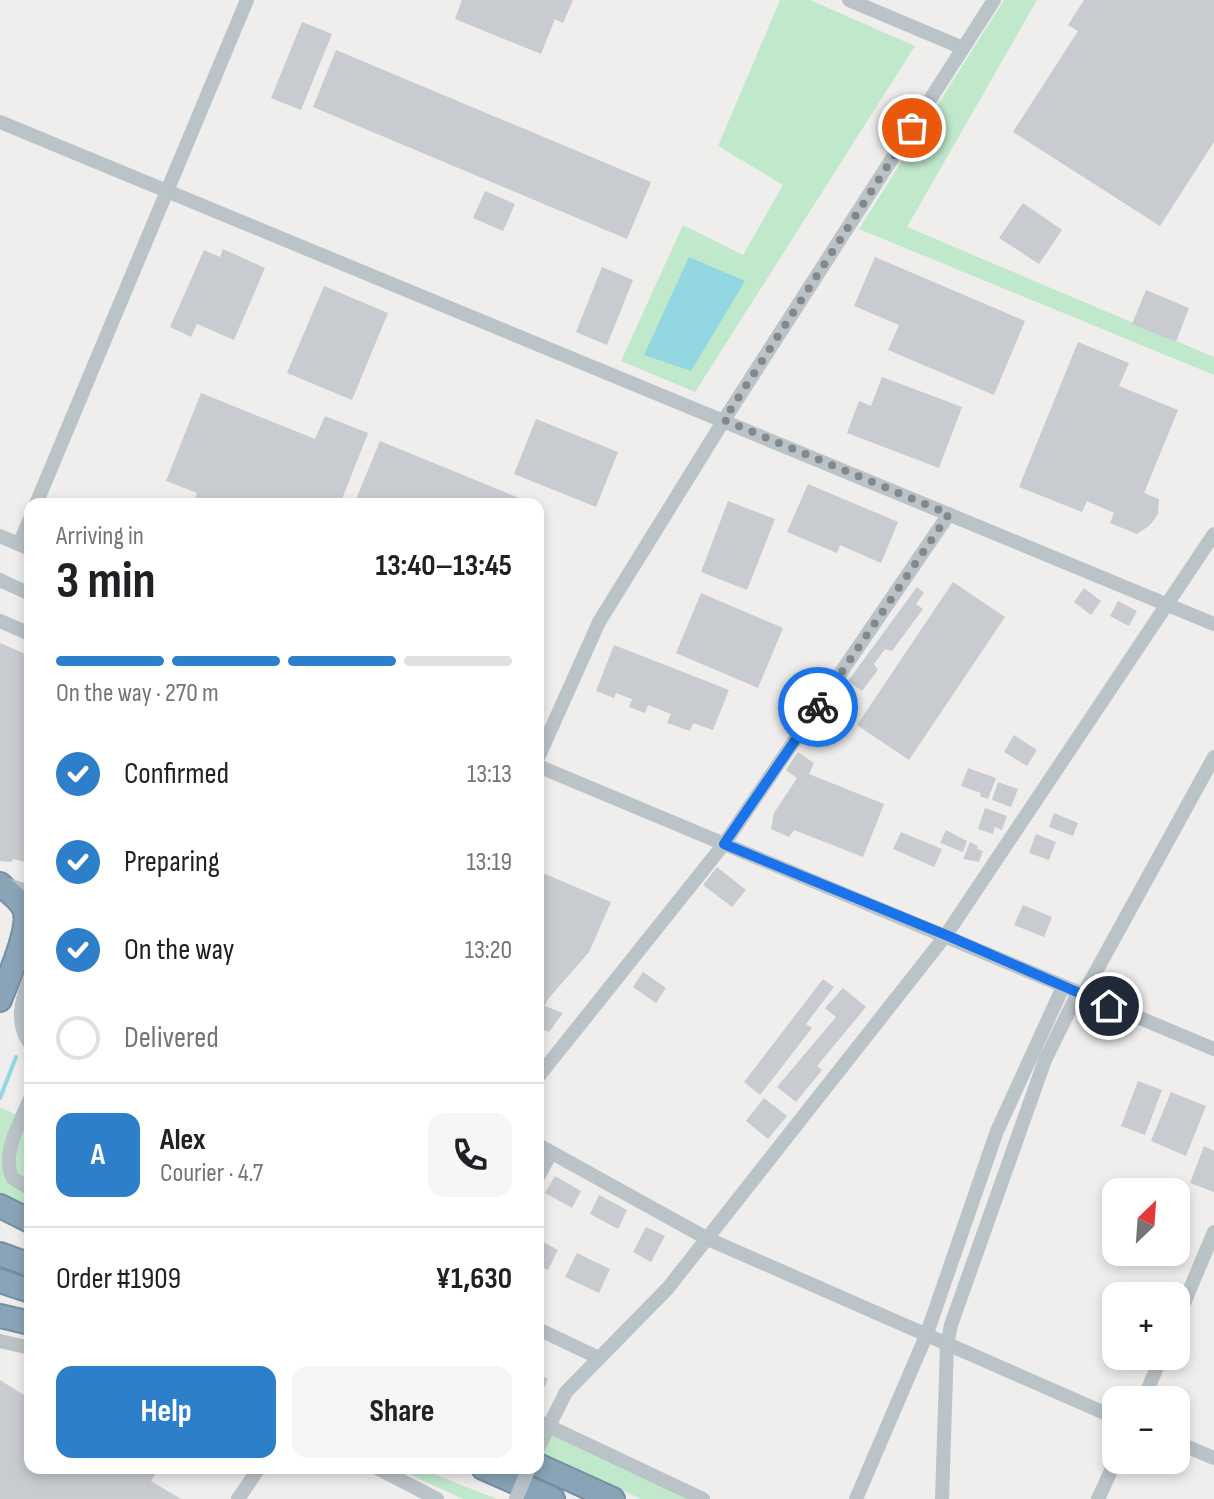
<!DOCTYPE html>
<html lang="en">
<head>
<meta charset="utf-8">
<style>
	body { margin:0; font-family:"Sofia Sans Condensed",sans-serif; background:#f6f6f6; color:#202124; height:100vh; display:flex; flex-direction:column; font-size:30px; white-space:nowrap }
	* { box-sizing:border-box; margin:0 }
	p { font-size:26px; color:#757577 }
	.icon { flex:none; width:44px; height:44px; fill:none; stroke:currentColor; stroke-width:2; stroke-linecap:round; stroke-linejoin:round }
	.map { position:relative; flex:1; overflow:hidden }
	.sheet { position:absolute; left:24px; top:498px; width:520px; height:976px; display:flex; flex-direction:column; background:#fff; border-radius:16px; box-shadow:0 4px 12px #0003 }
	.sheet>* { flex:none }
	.needle { width:52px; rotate:25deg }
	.tools { position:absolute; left:1102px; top:1178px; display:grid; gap:16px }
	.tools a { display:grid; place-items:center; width:88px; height:88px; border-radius:16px; background:#fff; box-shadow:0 4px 12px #0003; font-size:40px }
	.pin { position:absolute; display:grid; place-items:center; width:68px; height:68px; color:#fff; margin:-34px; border:4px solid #fff; border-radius:50%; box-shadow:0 2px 8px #0007 }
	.courier { position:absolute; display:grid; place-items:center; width:80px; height:80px; margin:-40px; border:6px solid #1a73e8; border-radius:50%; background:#fff; color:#222; box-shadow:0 2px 10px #0007 }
	.headline em { font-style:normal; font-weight:700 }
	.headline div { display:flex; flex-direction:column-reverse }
	.headline { display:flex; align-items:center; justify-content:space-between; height:136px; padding:0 32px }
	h1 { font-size:52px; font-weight:700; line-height:60px }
	.bar { display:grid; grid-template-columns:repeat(4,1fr); gap:12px 8px; align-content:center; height:96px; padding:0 32px }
	.bar i { height:10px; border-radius:6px; background:#e0e0e0 }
	.bar .active { background:#2d7fca }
	.bar p { grid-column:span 4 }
	.line { display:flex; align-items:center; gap:20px; padding:0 32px; border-top:2px solid #e0e0e0 }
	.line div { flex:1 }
	.round { display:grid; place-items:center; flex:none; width:84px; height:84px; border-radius:16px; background:#f6f6f6 }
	ol { padding:0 32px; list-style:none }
	li { display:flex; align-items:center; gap:24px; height:88px }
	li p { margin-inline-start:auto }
	li .icon { padding:8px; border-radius:50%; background:#2d7fca; color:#fff; stroke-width:4 }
	li:last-child { color:#757577 }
	li i { width:44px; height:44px; border:4px solid #e0e0e0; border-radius:50% }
	.action { display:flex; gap:16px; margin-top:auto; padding:16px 32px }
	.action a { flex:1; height:92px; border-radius:16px; background:#2d7fca; color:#fff; font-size:32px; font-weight:700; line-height:92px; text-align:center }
	.action a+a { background:#f6f6f6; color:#202124 }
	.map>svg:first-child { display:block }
</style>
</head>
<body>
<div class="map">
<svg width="1214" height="1499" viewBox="0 0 1214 1499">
	<rect width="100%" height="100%" fill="#f0eded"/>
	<g fill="#c0e9cc">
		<path d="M780,0H810L915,46L695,392L621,361L683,225L743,255L783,185L718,146Z"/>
		<path d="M1004,0H1037L907,227L1214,357V375L859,229Z"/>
		<path d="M30,1099V1211L0,1194V1107L21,1117Z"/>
		<path d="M538,1422L696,1499H641L538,1451Z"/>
		<path d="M396,1468H418L497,1499H463Z"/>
	</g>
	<path fill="#92d7e1" d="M689,257L745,281L691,371L644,355Z"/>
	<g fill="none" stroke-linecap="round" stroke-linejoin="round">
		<path stroke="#92d7e1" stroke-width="4" d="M0,1098L16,1057"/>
	</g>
	<g fill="#c8cbcf">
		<path d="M462,0H573L563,23L555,19L541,54L455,19Z"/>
		<path d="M1084,0H1214V142L1160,226L1013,132L1078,31L1068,25Z"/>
		<path d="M302,22L332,34L301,110L271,98Z"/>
		<path d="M336,50L651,182L627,239L313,107Z"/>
		<path d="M485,191L515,204L503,231L473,218Z"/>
		<path d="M1023,203L1062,230L1039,264L999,238Z"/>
		<path d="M223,249L265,268L234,340L197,324L191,337L170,327L204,250L220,257Z"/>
		<path d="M875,257L1025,321L994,395L888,350L899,325L854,306Z"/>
		<path d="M602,267L633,280L607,345L576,332Z"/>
		<path d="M324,286L388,313L352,400L287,373Z"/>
		<path d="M1146,290L1189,308L1176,342L1132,324Z"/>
		<path d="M1078,342L1129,363L1119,386L1178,410L1144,493L1159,499L1158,514L1150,525L1137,534L1110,523L1114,513L1087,501L1082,512L1019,487Z"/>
		<path d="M882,377L962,407L939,468L847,433L859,401L871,406Z"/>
		<path d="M201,393L315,439L325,416L368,433L340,504H193L197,493L166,481Z"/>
		<path d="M536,419L618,452L596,507L514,474Z"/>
		<path d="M380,441L519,498L517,504H354Z"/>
		<path d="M808,484L898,522L881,563L840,545L837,553L787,532Z"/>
		<path d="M728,501L775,519L747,590L701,572Z"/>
		<path d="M953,582L1005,617L909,760L857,725Z"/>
		<path d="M917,587L924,593L916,604L923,609L892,651L885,649L874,664L878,670L862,691L848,681Z"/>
		<path d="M1084,588L1101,601L1091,615L1074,602Z"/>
		<path d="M701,593L783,628L758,688L676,653Z"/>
		<path d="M1118,601L1137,611L1129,626L1110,616Z"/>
		<path d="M0,643L30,656V863L13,859L12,862L0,861Z"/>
		<path d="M614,645L729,690L713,730L693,723L690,731L667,723L671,714L648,705L645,713L629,707L632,699L616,693L614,698L596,691Z"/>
		<path d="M1014,735L1037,750L1027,766L1004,752Z"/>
		<path d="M798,752L814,763L809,774L884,804L863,857L794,830L789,837L771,829L774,813L797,778L786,770Z"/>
		<path d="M968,768L996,778L988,799L980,796L981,793L961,786Z"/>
		<path d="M998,782L1018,789L1011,807L992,800Z"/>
		<path d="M985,808L1007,816L1002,830L995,827L993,834L978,829Z"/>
		<path d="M1054,813L1078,823L1073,836L1049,827Z"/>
		<path d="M946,830L967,841L963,852L940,843Z"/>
		<path d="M901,832L942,849L934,867L893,849Z"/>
		<path d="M1036,834L1056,842L1049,860L1029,853Z"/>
		<path d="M970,842L978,846L977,849L983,851L979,862L963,859Z"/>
		<path d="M717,867L746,890L732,907L703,885Z"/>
		<path d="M538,871L611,902L589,952L548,999L545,1006L563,1013L549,1032L538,1028Z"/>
		<path d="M1023,905L1052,917L1044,937L1014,925Z"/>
		<path d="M643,972L666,988L656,1003L633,987Z"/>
		<path d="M823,979L834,987L806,1024L812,1028L760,1095L744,1082Z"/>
		<path d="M843,988L866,1007L817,1066L822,1070L796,1102L777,1087L836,1017L825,1008Z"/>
		<path d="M1138,1081L1162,1090L1145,1135L1121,1126Z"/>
		<path d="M1171,1092L1206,1106L1186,1156L1151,1141Z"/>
		<path d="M764,1098L787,1116L768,1139L746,1121Z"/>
		<path d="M1204,1146L1214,1151V1192L1190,1183Z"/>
		<path d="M555,1176L581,1191L572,1208L545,1193Z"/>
		<path d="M599,1195L627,1210L618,1229L590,1214Z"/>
		<path d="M646,1227L665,1236L651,1262L633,1252Z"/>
		<path d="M538,1239L558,1250L548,1270L538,1265Z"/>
		<path d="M577,1253L610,1269L599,1293L565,1277Z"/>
		<path d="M538,1374L548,1379L538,1400Z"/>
		<path d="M0,1380L30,1399V1468H159L151,1481L181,1499H0Z"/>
	</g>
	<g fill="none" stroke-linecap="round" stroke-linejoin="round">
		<defs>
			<g id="highway">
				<path d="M0,884C7,891 18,898 23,907C33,925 7,981 0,1000"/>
				<path d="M0,1206L30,1221"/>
				<path d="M0,1254L30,1265"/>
				<path d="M0,1281L30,1291"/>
				<path d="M0,1316L30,1323"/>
				<path d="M538,1465L613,1499"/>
				<path d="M483,1468L553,1499"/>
			</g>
		</defs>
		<use href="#highway" stroke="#758fa2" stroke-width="26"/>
		<g stroke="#bac3c8" stroke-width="14">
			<path d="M849,0L963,48"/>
			<path d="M0,122L1214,624"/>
			<path d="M36,504L247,0"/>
			<path d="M0,536L30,549"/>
			<path d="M19,544L30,519"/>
			<path d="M0,580L30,594"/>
			<path d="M0,621L30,634"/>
			<path d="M538,758L599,622L724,420L994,0"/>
			<path d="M538,766L1214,1049"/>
			<path d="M4,884L30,892"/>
			<path d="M30,978C21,1001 15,1022 30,1044"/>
			<path d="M1083,995L1214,757"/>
			<path d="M538,1077L724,844L949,514"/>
			<path d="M30,1099C21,1119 0,1157 13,1178C17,1182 25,1185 30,1188"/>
			<path d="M538,1145L708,1239L1116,1418"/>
			<path d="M538,1177L551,1153"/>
			<path d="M1176,1322L1214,1232"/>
			<path d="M538,1329L597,1357"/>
			<path d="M0,1341L30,1348"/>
			<path d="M1143,1400L1162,1356"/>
			<path d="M538,1421L703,1499"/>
			<path d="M1176,1442L1214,1458"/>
			<path d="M538,1448L566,1392L668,1288L946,935L1214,534"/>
			<path d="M377,1468L437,1499"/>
			<path d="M238,1499L259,1468"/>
			<path d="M856,1499L926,1336L997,1131L1063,987"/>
			<path d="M942,1499L947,1345L951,1325L1045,1060L1078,993"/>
			<path d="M1098,1499L1116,1460"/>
		</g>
		<use href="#highway" stroke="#8aa4b7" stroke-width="22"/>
		<path stroke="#bac3c8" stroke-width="14" d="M516,1499L529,1468"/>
	</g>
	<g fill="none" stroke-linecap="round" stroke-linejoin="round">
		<path stroke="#83888c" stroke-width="8" stroke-dasharray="0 14.4" d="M818,707L949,514L724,420L912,128"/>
		<path stroke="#1a73e8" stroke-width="10" d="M818,707L724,844L946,935L1109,1006"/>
	</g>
</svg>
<div class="tools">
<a><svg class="needle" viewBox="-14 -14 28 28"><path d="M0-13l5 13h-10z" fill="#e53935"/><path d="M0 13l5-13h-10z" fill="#757577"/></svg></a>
<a>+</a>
<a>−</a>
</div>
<div class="pin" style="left:912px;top:128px;background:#ea580c"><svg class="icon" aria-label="bag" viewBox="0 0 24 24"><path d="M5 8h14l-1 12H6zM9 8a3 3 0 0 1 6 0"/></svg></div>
<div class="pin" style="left:1109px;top:1006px;background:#1f2937"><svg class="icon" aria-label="home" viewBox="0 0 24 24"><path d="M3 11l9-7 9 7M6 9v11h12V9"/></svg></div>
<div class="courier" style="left:818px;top:707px"><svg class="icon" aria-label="bike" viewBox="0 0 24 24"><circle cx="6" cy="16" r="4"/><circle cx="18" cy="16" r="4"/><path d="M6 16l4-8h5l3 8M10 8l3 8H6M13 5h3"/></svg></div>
<section class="sheet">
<div class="headline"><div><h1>3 min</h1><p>Arriving in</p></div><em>13:40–13:45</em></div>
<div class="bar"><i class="active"></i><i class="active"></i><i class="active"></i><i></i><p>On the way · 270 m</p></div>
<ol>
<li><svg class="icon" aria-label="check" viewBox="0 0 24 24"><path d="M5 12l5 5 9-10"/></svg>Confirmed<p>13:13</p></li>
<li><svg class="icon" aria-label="check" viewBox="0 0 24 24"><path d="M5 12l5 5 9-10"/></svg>Preparing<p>13:19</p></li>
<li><svg class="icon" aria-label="check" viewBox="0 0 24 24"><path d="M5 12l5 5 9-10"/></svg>On the way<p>13:20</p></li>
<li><i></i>Delivered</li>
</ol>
<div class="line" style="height:144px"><b class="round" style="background:#2d7fca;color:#fff">A</b><div><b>Alex</b><p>Courier · 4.7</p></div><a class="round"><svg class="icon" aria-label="phone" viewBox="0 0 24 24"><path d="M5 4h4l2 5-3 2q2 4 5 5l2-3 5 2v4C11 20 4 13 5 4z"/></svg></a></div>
<div class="line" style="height:104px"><div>Order #1909</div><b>¥1,630</b></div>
<div class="action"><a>Help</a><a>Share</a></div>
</section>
</div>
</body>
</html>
